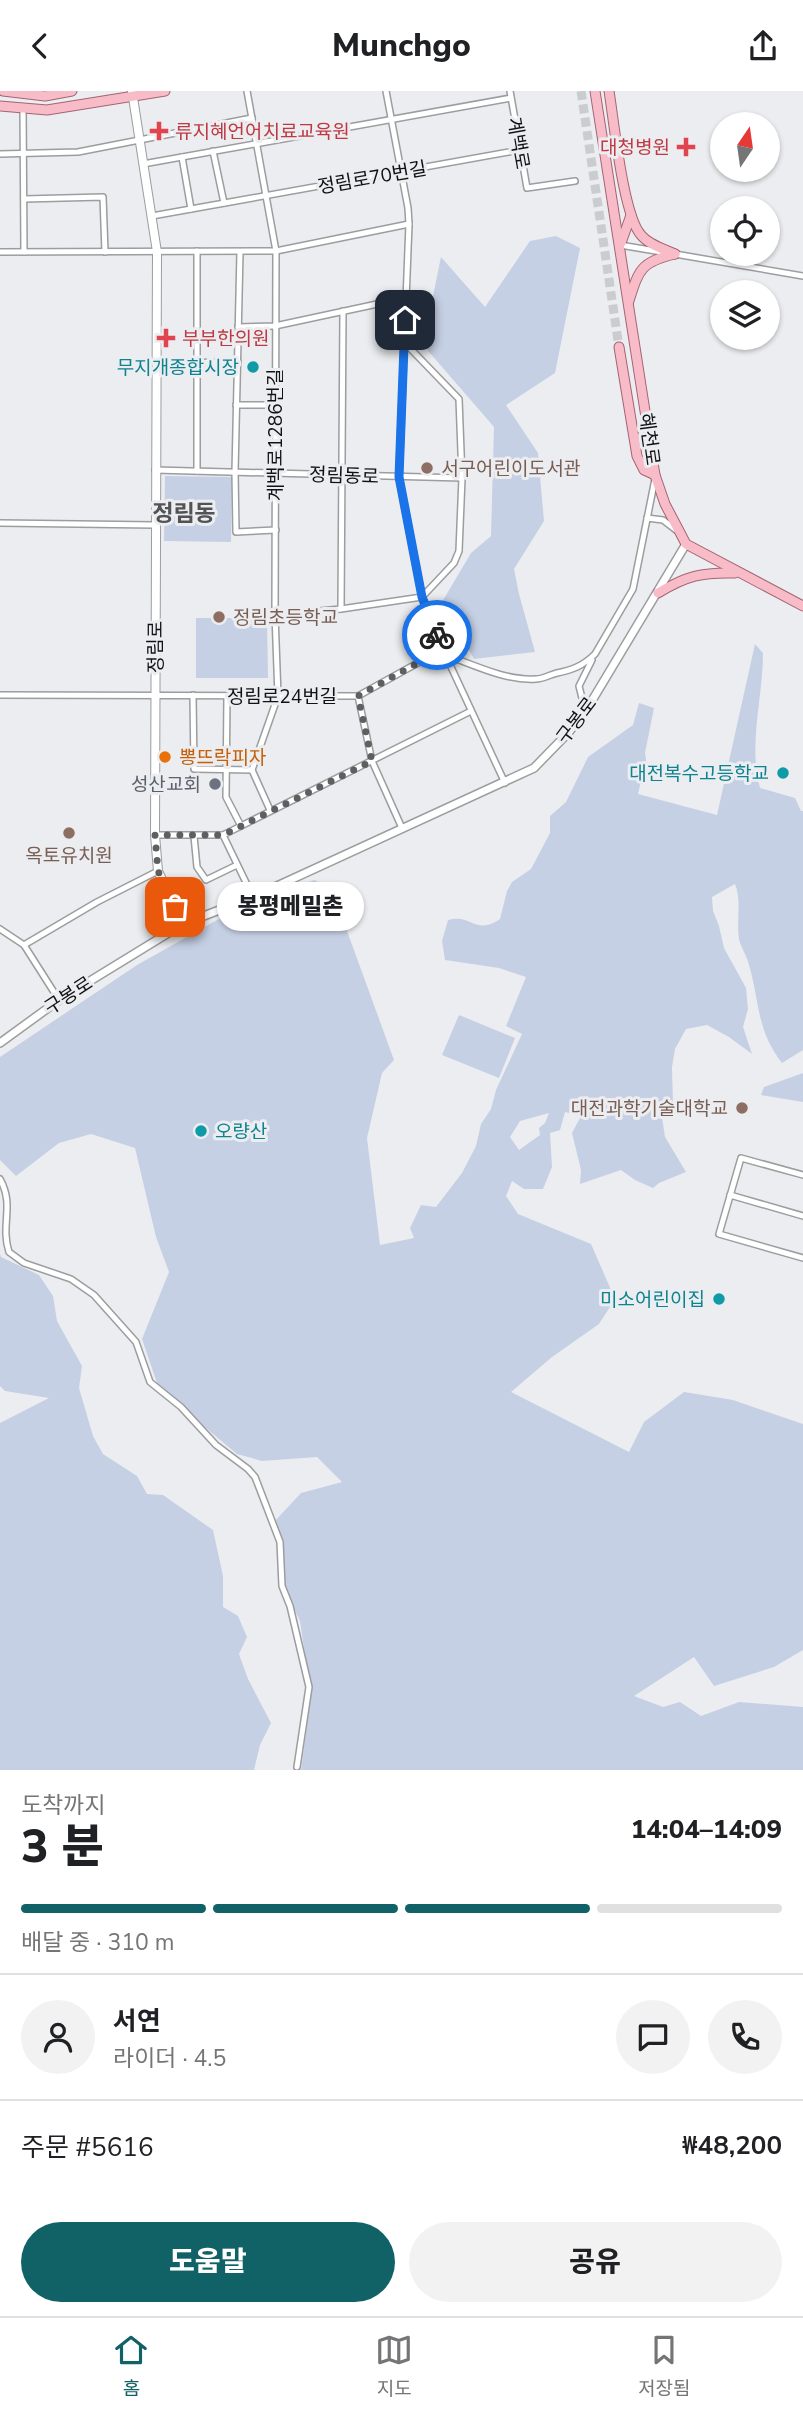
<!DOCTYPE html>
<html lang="ko">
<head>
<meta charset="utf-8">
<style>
	body { margin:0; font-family:"Nunito Sans","Noto Sans KR",sans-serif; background:#f2f2f2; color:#202124; height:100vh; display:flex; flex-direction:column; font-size:26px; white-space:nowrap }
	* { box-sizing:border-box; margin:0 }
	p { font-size:23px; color:#757577 }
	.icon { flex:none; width:38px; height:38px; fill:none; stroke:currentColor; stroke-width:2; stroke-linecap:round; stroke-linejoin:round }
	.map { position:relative; height:1679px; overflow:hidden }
	.panel { display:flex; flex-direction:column; background:#fff; flex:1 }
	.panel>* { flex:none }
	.needle { width:46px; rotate:13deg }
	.controls { position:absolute; left:710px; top:21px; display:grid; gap:14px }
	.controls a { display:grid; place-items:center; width:70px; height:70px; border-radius:50%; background:#fff; box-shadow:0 2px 5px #0004; font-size:35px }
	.pin { position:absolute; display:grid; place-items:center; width:60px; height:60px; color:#fff; margin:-30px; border-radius:14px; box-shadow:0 4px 10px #0006 }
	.courier { position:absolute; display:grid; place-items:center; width:70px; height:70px; margin:-35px; border:5px solid #1a73e8; border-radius:50%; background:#fff; color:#222; box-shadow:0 2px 9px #0007 }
	.bubble { position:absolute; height:49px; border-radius:24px; background:#fff; box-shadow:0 2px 5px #0004; font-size:23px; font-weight:800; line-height:49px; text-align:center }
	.headline em { font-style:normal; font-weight:800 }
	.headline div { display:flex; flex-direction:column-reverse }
	.headline { display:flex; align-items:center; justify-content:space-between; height:119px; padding:0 21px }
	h1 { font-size:46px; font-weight:800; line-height:52px }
	.bar { display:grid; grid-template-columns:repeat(4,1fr); gap:10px 7px; align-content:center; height:84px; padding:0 21px }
	.bar i { height:9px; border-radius:5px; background:#e0e0e0 }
	.bar .current { background:#116266 }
	.bar p { grid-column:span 4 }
	.line { display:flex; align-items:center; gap:18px; padding:0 21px; border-top:2px solid #e0e0e0 }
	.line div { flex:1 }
	.round { display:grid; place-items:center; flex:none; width:74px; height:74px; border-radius:37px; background:#f2f2f2 }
	.primary-button { display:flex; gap:14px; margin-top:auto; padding:14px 21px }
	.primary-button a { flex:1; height:80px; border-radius:42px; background:#116266; color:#fff; font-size:28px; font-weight:800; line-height:80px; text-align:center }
	.primary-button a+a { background:#f2f2f2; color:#202124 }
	header { display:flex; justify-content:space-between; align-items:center; height:91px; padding:0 21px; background:#fff; font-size:32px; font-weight:800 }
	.dock { display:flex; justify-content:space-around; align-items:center; height:98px; border-top:2px solid #e0e0e0; background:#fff; font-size:19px; color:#757577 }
	.dock a { display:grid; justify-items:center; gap:4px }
	.dock .current { color:#116266 }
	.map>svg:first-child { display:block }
</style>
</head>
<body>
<header><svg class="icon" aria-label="back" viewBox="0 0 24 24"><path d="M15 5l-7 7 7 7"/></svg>Munchgo<svg class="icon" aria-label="share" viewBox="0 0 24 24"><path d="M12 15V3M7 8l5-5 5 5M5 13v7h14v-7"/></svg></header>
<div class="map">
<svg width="803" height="1679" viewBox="0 0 803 1679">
	<rect width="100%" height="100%" fill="#ecedf0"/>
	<g fill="#c6d0e4" fill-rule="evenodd">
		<path d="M556,145L580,157L555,282L506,314L538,362L544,430L514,478L519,503L535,561L474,568L442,511L471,462L491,445L494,336L423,254L441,166L485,216L530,150Z"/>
		<path d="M165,385L232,386L231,451L164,450Z"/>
		<path d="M196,527H267L268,587H196Z"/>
		<path d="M755,553L763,562C763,607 748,654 760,697L795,707L801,720H803V959L782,972C756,938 760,912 749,874C747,865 741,857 739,848C736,830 742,810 735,793L712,806L713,820L719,835L724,857L746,897L748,918L743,936L752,963L729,946L707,934L686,938L675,958L672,976L673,1015L661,1020L665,1046L686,1081L659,1092L653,1097L635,1089L621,1079L580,1093L581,1079L572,1042L581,1025L565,1021L560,1039L550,1042L552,1076L543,1098H524L512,1090L506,1105L518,1123L591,1153L615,1208L599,1233L552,1266L511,1301L629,1361L644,1331L684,1301L733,1309L803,1333V1559L774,1576L714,1595L694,1566L634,1605L663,1616L680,1611L701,1625L739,1611L803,1616V1679H301L311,1605L300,1530L285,1499L281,1451L274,1431L301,1402L342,1391L317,1366L262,1370L237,1363L159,1298L142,1248L169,1181L156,1146L135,1057L91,1043L59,1052L16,1085L0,1069V966L137,874L217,829L314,789L331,796L394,969L382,982L367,1047L380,1154L414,1147L410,1137L421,1114L436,1116L462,1082L476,1055L481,1033L491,1018L496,999L522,943L506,935L526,886L499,877L445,869L442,850L448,829C472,822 475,845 500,828L507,800L512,791L531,778L550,742V725L566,711L588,666L633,634L639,612L654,617L645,662L646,669L638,703L717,724ZM549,1022L545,1032L539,1037L540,1044L519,1059L510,1046L520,1030Z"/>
		<path d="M459,924L515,947L499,987L442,964Z"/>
		<path d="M803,982V1011L761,1004L764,996Z"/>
		<path d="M0,1163L1,1166L39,1184L53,1205L57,1230L82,1275L79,1297L93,1345L103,1363L137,1385L147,1403L163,1404L213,1439L223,1485V1516L238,1525L247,1546L239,1563L248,1588L271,1632L260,1654L254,1679H0V1332L49,1307L5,1300L0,1295Z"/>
	</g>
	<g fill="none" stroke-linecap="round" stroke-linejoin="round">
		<path stroke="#cbcccf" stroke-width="9" stroke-dasharray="9 4.5" stroke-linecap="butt" d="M581,0L619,256"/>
		<defs>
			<g id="minor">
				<path d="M247,0L276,160L275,524L278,605L252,679L270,719"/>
				<path d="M386,0L408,117L409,133L399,386L422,506L445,563L505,692"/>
				<path d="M510,0L527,97L575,90"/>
				<path d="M23,17L24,161"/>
				<path d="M213,60L224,112"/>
				<path d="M0,63L78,61L252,27"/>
				<path d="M182,66L191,118"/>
				<path d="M143,73L511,7"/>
				<path d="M24,108L103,106L105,161"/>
				<path d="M152,125L520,59"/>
				<path d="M620,154L662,161"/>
				<path d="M0,161L276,160L409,133"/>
				<path d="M240,161L235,381L236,441L276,439"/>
				<path d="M675,163L803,185"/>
				<path d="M238,236L275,235L405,207"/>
				<path d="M156,272L238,271"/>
				<path d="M236,314H275"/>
				<path d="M155,379L462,387"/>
				<path d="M197,380V160"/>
				<path d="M647,427L663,429L676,439"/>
				<path d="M0,432L155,434"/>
				<path d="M341,518L343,220"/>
				<path d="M275,524L341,518L422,506L454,472L459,460L462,387L459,308L404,251"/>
				<path d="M446,564C474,574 506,590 536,588C543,588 549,584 557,582C572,579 583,575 595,563L633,498L655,388"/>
				<path d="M0,604L358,605L443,558"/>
				<path d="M193,604L194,678L252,679"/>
				<path d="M227,605L226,706L241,735"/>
				<path d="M358,605L372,670L402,737"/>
				<path d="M590,613L582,607L579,595L592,569"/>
				<path d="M155,744H223L471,620"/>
				<path d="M223,744L253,806"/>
				<path d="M194,745L197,776L206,789L237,774"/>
				<path d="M0,838L24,854L59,909"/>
				<path d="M24,854L97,811L158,780"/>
				<path d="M803,1084L741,1067L719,1143L803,1167"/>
				<path d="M0,1088C15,1115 0,1133 9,1161L24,1172L71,1188L94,1204L136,1251L150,1291L181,1316L216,1354L248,1378L255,1386L280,1451L282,1495L290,1515L309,1596L297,1676"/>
				<path d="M730,1104L803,1125"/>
			</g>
			<path id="tertiary" d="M0,952L59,909L183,833L253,806L534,677L569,641L590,613L686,453"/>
			<path id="secondary" d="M132,0L157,161L155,744L158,780L183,833"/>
			<g id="primary">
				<path d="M3,0L45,5L72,0"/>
				<path d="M595,0L655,384L665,413L686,453L803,515"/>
				<path d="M609,0C614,30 623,124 641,144C649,154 664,158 675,163"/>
				<path d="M0,15L47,19L165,0"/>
				<path d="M621,152L631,124"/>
				<path d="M629,210C639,178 641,171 675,163"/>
				<path d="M619,256L637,365L644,379L655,384"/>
				<path d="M658,502C686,485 702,481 735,482"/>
			</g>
		</defs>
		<use href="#minor" stroke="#9b9d9f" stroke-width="8"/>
		<use href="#tertiary" stroke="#9b9d9f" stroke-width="10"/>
		<use href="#secondary" stroke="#9b9d9f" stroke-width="10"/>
		<use href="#primary" stroke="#a46472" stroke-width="11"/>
		<use href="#minor" stroke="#fff" stroke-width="5"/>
		<use href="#tertiary" stroke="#fff" stroke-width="7"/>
		<use href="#secondary" stroke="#fff" stroke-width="8"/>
		<use href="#primary" stroke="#f8bcc9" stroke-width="9"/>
	</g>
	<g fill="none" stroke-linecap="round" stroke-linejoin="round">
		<path stroke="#5e5f60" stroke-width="7" stroke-dasharray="0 12.6" d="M175,816L158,780L155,744H223L372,670L358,605L443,558L437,544"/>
		<path stroke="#1a73e8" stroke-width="9" d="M405,229L399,386L422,506L437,544"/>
	</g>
	<g fill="#e0444e" stroke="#ecedf0" stroke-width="2.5">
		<path d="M155.5 29.5h7v7h7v7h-7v7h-7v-7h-7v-7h7z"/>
		<path d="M682.5 45.5h7v7h7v7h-7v7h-7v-7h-7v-7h7z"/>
		<path d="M162.5 236.5h7v7h7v7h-7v7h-7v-7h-7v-7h7z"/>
	</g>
	<g fill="#0f9aa8" stroke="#ecedf0" stroke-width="2.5">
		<circle cx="253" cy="276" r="7"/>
		<circle cx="783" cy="682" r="7"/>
		<circle cx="201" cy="1040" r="7"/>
		<circle cx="719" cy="1208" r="7"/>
	</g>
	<g fill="#8d6e63" stroke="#ecedf0" stroke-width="2.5">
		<circle cx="427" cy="377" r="7"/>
		<circle cx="219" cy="526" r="7"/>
		<circle cx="69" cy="742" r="7"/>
		<circle cx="742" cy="1017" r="7"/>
	</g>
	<circle fill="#e8710a" stroke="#ecedf0" stroke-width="2.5" cx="165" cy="666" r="7"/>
	<circle fill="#6b7280" stroke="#ecedf0" stroke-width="2.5" cx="215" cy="693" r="7"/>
	<g text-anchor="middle" stroke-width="6" stroke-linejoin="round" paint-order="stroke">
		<g font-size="19" fill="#be3a42" stroke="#ecedf0" text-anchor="start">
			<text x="175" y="47">류지혜언어치료교육원</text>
			<text x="670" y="63" text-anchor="end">대청병원</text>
			<text x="182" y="254">부부한의원</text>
		</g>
		<g font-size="19" fill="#121213" stroke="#ecedf0">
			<text transform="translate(519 52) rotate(80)" y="7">계백로</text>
			<text transform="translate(372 86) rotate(-10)" y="7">정림로70번길</text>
			<text transform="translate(275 344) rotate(-90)" y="7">계백로1286번길</text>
			<text transform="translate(650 348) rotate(82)" y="7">혜천로</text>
			<text transform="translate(344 384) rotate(2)" y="7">정림동로</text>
			<text transform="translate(155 556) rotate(-90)" y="7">정림로</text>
			<text x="282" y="612">정림로24번길</text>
			<text transform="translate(576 629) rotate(-53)" y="7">구봉로</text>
			<text transform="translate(68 904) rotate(-33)" y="7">구봉로</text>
		</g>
		<g font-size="19" fill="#0d838f" stroke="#ecedf0" text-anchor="end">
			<text x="239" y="283">무지개종합시장</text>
			<text x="769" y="689">대전복수고등학교</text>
			<text x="215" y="1047" text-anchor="start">오량산</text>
			<text x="705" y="1215">미소어린이집</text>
		</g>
		<g font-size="19" fill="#785e54" stroke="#ecedf0" text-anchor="start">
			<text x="441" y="384">서구어린이도서관</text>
			<text x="233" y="533">정림초등학교</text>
			<text x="69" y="771" text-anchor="middle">옥토유치원</text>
			<text x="728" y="1024" text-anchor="end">대전과학기술대학교</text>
		</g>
		<g font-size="19" fill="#c56008" stroke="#ecedf0" text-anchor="start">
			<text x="179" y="673">뽕뜨락피자</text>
		</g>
		<g font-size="19" fill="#5b616d" stroke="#ecedf0" text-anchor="end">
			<text x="201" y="700">성산교회</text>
		</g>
		<g font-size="23" font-weight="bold" fill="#525355" stroke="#ecedf0">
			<text x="184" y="430">정림동</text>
		</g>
	</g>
</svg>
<div class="controls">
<a><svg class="needle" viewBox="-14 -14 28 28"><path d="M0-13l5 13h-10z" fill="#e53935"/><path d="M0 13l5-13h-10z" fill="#757577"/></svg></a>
<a><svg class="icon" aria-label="locate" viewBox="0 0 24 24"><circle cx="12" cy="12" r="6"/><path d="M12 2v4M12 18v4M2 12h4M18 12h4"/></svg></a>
<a><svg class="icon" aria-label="layers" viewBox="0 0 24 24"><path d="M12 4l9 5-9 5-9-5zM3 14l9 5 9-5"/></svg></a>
</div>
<div class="pin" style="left:175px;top:816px;background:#ea580c"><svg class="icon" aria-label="bag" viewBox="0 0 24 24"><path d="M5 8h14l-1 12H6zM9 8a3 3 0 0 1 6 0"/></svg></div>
<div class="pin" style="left:405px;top:229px;background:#1f2937"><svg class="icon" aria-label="home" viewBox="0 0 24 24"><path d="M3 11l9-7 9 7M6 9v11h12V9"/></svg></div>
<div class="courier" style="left:437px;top:544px"><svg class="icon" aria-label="bike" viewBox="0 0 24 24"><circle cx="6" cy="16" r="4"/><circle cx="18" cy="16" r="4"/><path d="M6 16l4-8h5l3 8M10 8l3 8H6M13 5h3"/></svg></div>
<div class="bubble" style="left:217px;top:791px;width:147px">봉평메밀촌</div>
</div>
<section class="panel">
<div class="headline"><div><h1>3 분</h1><p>도착까지</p></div><em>14:04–14:09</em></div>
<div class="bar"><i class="current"></i><i class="current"></i><i class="current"></i><i></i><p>배달 중 · 310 m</p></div>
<div class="line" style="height:126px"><a class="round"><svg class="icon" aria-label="person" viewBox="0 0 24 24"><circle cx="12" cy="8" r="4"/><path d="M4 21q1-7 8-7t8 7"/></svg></a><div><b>서연</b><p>라이더 · 4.5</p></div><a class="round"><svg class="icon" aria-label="chat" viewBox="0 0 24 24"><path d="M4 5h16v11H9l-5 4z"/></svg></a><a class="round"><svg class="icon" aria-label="phone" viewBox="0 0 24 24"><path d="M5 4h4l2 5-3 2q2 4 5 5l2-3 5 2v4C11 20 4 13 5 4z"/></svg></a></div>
<div class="line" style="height:91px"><div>주문 #5616</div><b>₩48,200</b></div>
<div class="primary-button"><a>도움말</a><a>공유</a></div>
</section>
<nav class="dock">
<a class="current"><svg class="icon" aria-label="home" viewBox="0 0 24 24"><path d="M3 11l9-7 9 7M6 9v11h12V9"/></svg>홈</a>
<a><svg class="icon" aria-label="map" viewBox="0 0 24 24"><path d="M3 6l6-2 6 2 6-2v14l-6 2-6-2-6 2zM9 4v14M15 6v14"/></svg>지도</a>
<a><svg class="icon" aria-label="saved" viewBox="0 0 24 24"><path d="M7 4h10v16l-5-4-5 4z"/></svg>저장됨</a>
</nav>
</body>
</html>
